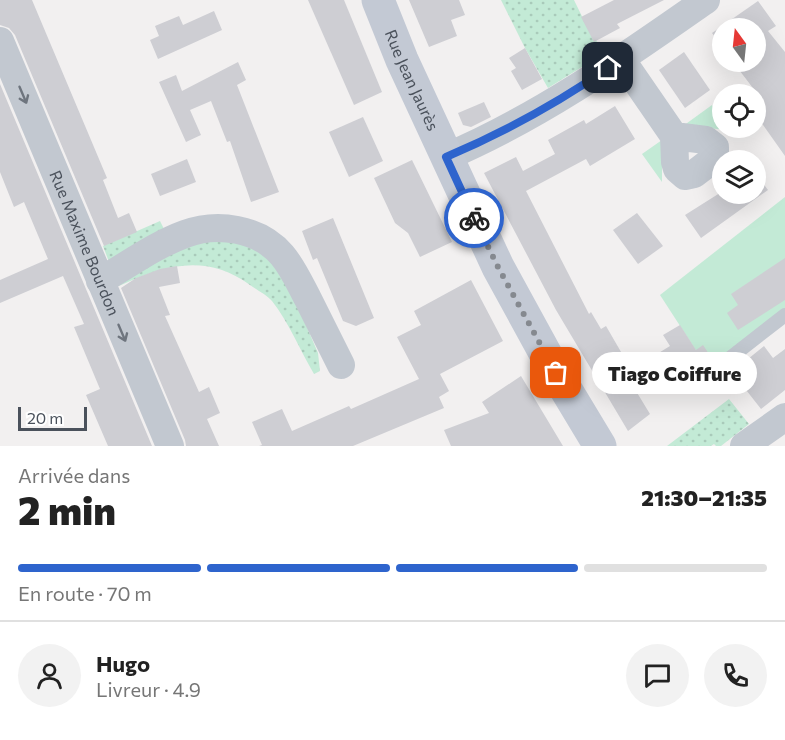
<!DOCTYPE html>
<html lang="fr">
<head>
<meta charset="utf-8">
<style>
	body { margin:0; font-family:Commissioner,sans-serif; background:#f2f2f2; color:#222; height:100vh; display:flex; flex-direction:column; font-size:22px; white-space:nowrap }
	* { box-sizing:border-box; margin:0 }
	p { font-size:20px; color:#767676 }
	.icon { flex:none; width:33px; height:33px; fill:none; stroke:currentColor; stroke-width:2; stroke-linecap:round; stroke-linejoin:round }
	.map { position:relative; height:446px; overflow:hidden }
	.sheet { display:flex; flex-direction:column; background:#fff; flex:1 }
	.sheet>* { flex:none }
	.needle { width:39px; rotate:345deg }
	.tools { position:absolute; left:712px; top:18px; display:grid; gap:12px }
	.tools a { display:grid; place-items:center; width:54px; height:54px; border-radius:50%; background:#fff; box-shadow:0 6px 24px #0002; font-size:30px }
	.scale { position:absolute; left:18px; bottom:15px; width:69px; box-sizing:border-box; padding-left:6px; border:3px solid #4a515b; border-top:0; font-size:16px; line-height:21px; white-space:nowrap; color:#4a515b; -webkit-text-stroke:4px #fff; paint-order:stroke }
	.pin { position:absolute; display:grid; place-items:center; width:51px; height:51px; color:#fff; margin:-26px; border-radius:12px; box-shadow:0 3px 9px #0006 }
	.courier { position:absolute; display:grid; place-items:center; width:60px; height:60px; margin:-30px; border:4px solid #2e64cd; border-radius:50%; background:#fff; color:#222; box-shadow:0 2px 8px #0007 }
	.bubble { position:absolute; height:42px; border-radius:21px; background:#fff; box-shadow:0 6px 24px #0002; font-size:20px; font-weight:800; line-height:42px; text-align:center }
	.headline em { font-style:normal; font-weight:800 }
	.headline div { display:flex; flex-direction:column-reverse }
	.headline { display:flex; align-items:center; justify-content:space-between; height:102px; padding:0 18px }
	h1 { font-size:39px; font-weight:800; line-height:45px }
	.bar { display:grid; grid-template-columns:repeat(4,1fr); gap:9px 6px; align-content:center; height:72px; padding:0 18px }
	.bar i { height:8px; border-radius:4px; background:#e0e0e0 }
	.bar .current { background:#2e64cd }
	.bar p { grid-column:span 4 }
	.line { display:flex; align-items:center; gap:15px; padding:0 18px; border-top:2px solid #e0e0e0 }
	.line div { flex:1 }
	.round { display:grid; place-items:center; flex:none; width:63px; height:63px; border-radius:32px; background:#f2f2f2 }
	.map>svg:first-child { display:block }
</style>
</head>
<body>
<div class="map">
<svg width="785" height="446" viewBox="0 0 785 446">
	<defs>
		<pattern id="grass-dots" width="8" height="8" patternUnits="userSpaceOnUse" patternTransform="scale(1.5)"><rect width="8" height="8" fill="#c3ead6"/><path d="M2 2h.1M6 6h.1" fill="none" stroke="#a9caba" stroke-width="1.8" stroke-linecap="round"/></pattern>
	</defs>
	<rect width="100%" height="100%" fill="#f2f0f0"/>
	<g fill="url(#grass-dots)">
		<path d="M501,0H574L594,41L596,40L603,54L548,88L525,48Z"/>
		<path d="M160,221L166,233L109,262L103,246Z"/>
		<path d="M200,237L251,243L284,274L318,353L320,371L314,374C301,352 288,321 272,301C267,295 257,290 250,285C206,253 165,265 119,286L120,282Z"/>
		<path d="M729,399L749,424L721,446H716L714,444L711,446H667Z"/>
	</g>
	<g fill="#c3ead6">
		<path d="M712,105L723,121V128H728L729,130L683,126Z"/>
		<path d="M662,140V182L642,154Z"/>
		<path d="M785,197V309L708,369L660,295Z"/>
	</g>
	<g fill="#ceced3">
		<path d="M0,0H32L107,178L103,180L118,218L129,213L137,232L104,246L15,35L9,28L0,25Z"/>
		<path d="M308,0H344L382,92L354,105Z"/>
		<path d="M409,0H459L465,15L451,20L457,36L429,47Z"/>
		<path d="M614,0H664L617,24L620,28L594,42L581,17Z"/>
		<path d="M758,1L776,26L768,31L785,52V156L756,115V92L733,62H756V28H723V47L712,33Z"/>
		<path d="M214,11L222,30L158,59L150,40L159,36L155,26L179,16L183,25Z"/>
		<path d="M525,48L542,79L522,90L511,71L516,68L509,58Z"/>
		<path d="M684,52L710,90L685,108L659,70Z"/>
		<path d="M238,62L246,80L237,85L279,192L251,202L230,141L227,142L211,101L190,110L201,135L186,142L159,82L176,75L182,91Z"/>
		<path d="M0,84L86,289L152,446H108L86,395L100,389L74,327L84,324L63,276L0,303V280L48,259L24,202L14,207L0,172Z"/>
		<path d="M484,102L491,117L471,127L463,125L458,113Z"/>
		<path d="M615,106L635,139L590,166L586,159L526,191L589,314L591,312L601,329L606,326L628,364L630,363L634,368L670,346L663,335L680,325L696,350L703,345L713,360L697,372L692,380L682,364L636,391L650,414L628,431L556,310L484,173L516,157L523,171L555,154L548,140L584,120L586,124Z"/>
		<path d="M363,117L383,161L349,177L329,132Z"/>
		<path d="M187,159L196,182L160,196L151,174Z"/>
		<path d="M412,160L452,242L420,257L408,233L395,223L374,178Z"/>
		<path d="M756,174L768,190L701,238L685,215L723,191V194H756Z"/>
		<path d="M637,213L663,246L638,264L613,230Z"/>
		<path d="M333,218L374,318L356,326L343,321L317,258L313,260L302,231Z"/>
		<path d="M785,258V300L738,330L727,313L738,305L731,294Z"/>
		<path d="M177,266L180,283L159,287L170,315L165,316L199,392L209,387L220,413L207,419L219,446H186L185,440L121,288L136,278L160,269Z"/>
		<path d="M471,280L503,341L440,374L449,391L439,397L444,408L353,446H259L262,445L252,422L282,409L292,431L349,406L351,409L419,379L397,337L421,325L414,311Z"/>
		<path d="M764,346L773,358L785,349V390L761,409L732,372Z"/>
		<path d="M521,376L563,446H451L444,430L489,413L482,402Z"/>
	</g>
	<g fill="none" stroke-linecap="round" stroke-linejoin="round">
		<path stroke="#c2c8d0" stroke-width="14" d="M703,379L785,315"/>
		<g stroke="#c2c8d0" stroke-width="28">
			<path id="s1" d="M0,41L170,446"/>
			<path d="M621,59L674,136L675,162L677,169L685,176L694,174L715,158V147L706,140L674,136"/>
			<path d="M446,157C540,117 623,58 706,0"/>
			<path d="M100,281C128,265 155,245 185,234C217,222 259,228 282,255C293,268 300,284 308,299C319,321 330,343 341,365"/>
			<path d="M744,446L785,417"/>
		</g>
		<path stroke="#c3c9d4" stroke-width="33" id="s2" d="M378,0L402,60L498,267L556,373L600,446"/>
	</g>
	<defs><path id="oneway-shaft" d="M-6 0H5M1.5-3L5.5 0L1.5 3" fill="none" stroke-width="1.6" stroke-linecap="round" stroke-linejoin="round" transform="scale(1.5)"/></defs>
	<g stroke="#6e757e">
		<use href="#oneway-shaft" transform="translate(23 95) rotate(67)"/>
		<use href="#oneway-shaft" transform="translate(122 333) rotate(67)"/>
	</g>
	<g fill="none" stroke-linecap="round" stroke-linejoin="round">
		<path stroke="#85898f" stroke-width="6" stroke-dasharray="0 10.8" d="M474,218L498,267L556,373"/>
		<path stroke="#2e64cd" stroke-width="8" d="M474,218L446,157C502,133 558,103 608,68"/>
	</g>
	<g text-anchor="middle" stroke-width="4.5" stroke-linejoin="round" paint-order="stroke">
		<g font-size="16" fill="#4a515b" stroke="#fff">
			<text dy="6" stroke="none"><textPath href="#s2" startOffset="87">Rue Jean Jaurès</textPath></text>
			<text dy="6" stroke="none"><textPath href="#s1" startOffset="219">Rue Maxime Bourdon</textPath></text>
		</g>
	</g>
</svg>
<div class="tools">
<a><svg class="needle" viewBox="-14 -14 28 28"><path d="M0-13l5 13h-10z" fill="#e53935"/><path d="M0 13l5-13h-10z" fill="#767676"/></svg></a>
<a><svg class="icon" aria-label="locate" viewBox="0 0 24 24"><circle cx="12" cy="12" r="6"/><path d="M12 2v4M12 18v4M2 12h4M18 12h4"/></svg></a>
<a><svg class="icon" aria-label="layers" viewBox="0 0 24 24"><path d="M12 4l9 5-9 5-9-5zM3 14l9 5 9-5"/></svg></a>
</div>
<div class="scale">20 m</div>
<div class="pin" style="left:556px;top:373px;background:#ea580c"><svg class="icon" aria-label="bag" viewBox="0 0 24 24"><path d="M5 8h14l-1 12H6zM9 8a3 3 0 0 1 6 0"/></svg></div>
<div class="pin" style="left:608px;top:68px;background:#1f2937"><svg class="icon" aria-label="home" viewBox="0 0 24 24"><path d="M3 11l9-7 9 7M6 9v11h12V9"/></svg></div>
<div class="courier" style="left:474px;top:218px"><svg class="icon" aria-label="bike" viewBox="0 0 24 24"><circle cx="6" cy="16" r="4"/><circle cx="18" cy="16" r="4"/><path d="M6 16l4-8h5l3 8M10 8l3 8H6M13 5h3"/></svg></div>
<div class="bubble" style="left:592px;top:352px;width:165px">Tiago Coiffure</div>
</div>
<section class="sheet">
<div class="headline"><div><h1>2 min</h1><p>Arrivée dans</p></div><em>21:30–21:35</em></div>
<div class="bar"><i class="current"></i><i class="current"></i><i class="current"></i><i></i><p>En route · 70 m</p></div>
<div class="line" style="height:108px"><a class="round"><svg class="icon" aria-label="person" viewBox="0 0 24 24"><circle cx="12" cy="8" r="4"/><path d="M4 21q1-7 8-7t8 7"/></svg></a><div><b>Hugo</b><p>Livreur · 4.9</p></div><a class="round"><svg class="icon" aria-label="chat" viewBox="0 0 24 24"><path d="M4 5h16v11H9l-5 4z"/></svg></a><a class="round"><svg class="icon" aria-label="phone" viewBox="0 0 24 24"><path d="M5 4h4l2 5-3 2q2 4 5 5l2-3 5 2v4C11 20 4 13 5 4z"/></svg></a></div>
</section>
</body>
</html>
